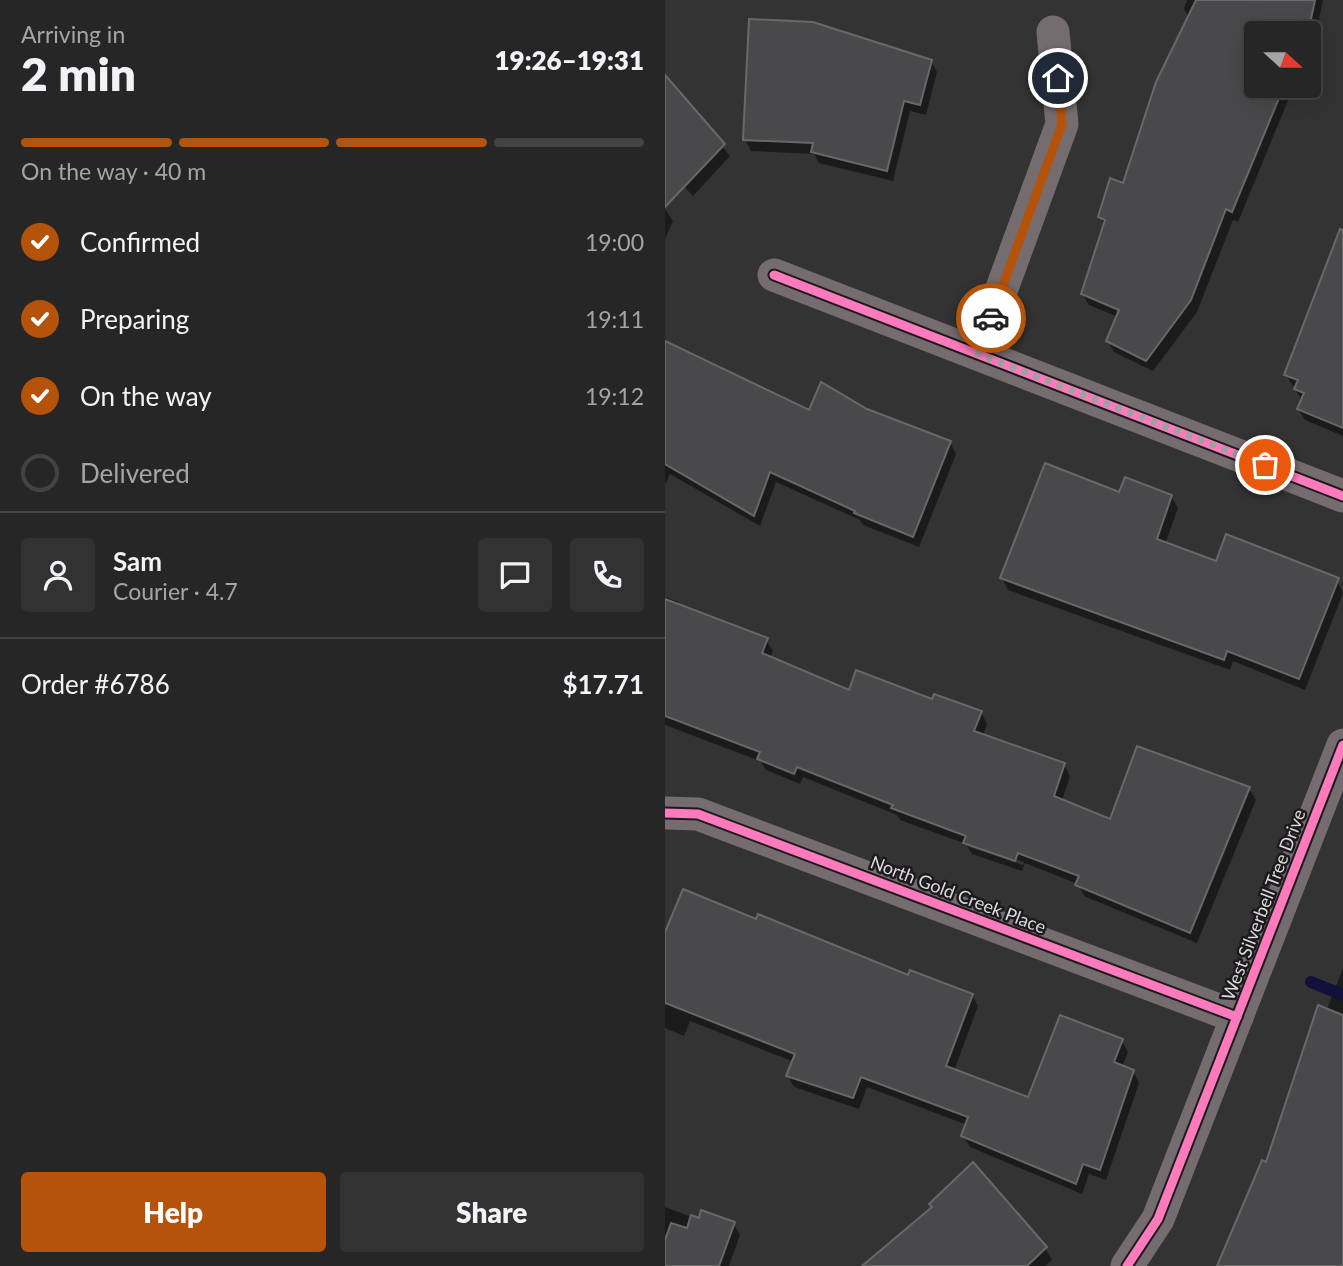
<!DOCTYPE html>
<html lang="en">
<head>
<meta charset="utf-8">
<style>
	body { margin:0; font-family:Lato,sans-serif; background:#333233; color:#f1f3f6; height:100vh; display:flex; flex-direction:column; font-size:26px; white-space:nowrap }
	* { box-sizing:border-box; margin:0 }
	p { font-size:23px; color:#a4a5a7 }
	.icon { flex:none; width:38px; height:38px; fill:none; stroke:currentColor; stroke-width:2; stroke-linecap:round; stroke-linejoin:round }
	.map { position:relative; flex:1; overflow:hidden }
	.sheet { display:flex; flex-direction:column; background:#272627; width:665px }
	.sheet>* { flex:none }
	.needle { width:46px; rotate:111deg }
	.tools { position:absolute; left:579px; top:21px; display:grid; gap:14px }
	.tools a { display:grid; place-items:center; width:77px; height:77px; border-radius:7px; background:#272627; box-shadow:0 7px 28px #0002,0 0 0 2px #434344; font-size:35px }
	.pin { position:absolute; display:grid; place-items:center; width:60px; height:60px; color:#fff; margin:-30px; border:4px solid #fff; border-radius:50%; box-shadow:0 2px 7px #0007 }
	.courier { position:absolute; display:grid; place-items:center; width:70px; height:70px; margin:-35px; border:5px solid #b45309; border-radius:50%; background:#fff; color:#222; box-shadow:0 2px 9px #0007 }
	.overview em { font-style:normal; font-weight:800 }
	.overview div { display:flex; flex-direction:column-reverse }
	.overview { display:flex; align-items:center; justify-content:space-between; height:119px; padding:0 21px }
	h1 { font-size:46px; font-weight:800; line-height:52px }
	.bar { display:grid; grid-template-columns:repeat(4,1fr); gap:10px 7px; align-content:center; height:84px; padding:0 21px }
	.bar i { height:9px; border-radius:5px; background:#434344 }
	.bar .on { background:#b45309 }
	.bar p { grid-column:span 4 }
	.line { display:flex; align-items:center; gap:18px; padding:0 21px; border-top:2px solid #434344 }
	.line div { flex:1 }
	.round { display:grid; place-items:center; flex:none; width:74px; height:74px; border-radius:7px; background:#333233 }
	ol { padding:0 21px; list-style:none }
	li { display:flex; align-items:center; gap:21px; height:77px }
	li p { margin-inline-start:auto }
	li .icon { padding:7px; border-radius:50%; background:#b45309; color:#fff; stroke-width:4 }
	li:last-child { color:#a4a5a7 }
	li i { width:38px; height:38px; border:4px solid #434344; border-radius:50% }
	.primary-button { display:flex; gap:14px; margin-top:auto; padding:14px 21px }
	.primary-button a { flex:1; height:80px; border-radius:7px; background:#b45309; color:#fff; font-size:28px; font-weight:800; line-height:80px; text-align:center }
	.primary-button a+a { background:#333233; color:#f1f3f6 }
	main { display:flex; flex:1; min-height:0 }
	.map>svg:first-child { display:block }
</style>
</head>
<body>
<main>
<section class="sheet">
<div class="overview"><div><h1>2 min</h1><p>Arriving in</p></div><em>19:26–19:31</em></div>
<div class="bar"><i class="on"></i><i class="on"></i><i class="on"></i><i></i><p>On the way · 40 m</p></div>
<ol>
<li><svg class="icon" aria-label="check" viewBox="0 0 24 24"><path d="M5 12l5 5 9-10"/></svg>Confirmed<p>19:00</p></li>
<li><svg class="icon" aria-label="check" viewBox="0 0 24 24"><path d="M5 12l5 5 9-10"/></svg>Preparing<p>19:11</p></li>
<li><svg class="icon" aria-label="check" viewBox="0 0 24 24"><path d="M5 12l5 5 9-10"/></svg>On the way<p>19:12</p></li>
<li><i></i>Delivered</li>
</ol>
<div class="line" style="height:126px"><a class="round"><svg class="icon" aria-label="person" viewBox="0 0 24 24"><circle cx="12" cy="8" r="4"/><path d="M4 21q1-7 8-7t8 7"/></svg></a><div><b>Sam</b><p>Courier · 4.7</p></div><a class="round"><svg class="icon" aria-label="chat" viewBox="0 0 24 24"><path d="M4 5h16v11H9l-5 4z"/></svg></a><a class="round"><svg class="icon" aria-label="phone" viewBox="0 0 24 24"><path d="M5 4h4l2 5-3 2q2 4 5 5l2-3 5 2v4C11 20 4 13 5 4z"/></svg></a></div>
<div class="line" style="height:91px"><div>Order #6786</div><b>$17.71</b></div>
<div class="primary-button"><a>Help</a><a>Share</a></div>
</section>
<div class="map">
<svg width="678" height="1266" viewBox="0 0 678 1266">
	<rect width="100%" height="100%" fill="#343334"/>
	<g fill="#0007" fill-rule="evenodd">
		<path d="M522,0H658L647,53L644,52V33H592V86H629L573,222L568,220L532,312L488,371L449,352L443,341L453,317L424,305L417,293L440,226L435,217L460,185L525,18L519,9Z"/>
		<path d="M266,61L272,72L261,115L245,111L228,181L154,163L149,154L86,151L80,139Z"/>
		<path d="M0,77L65,156L28,196L0,166Z"/>
		<path d="M0,209L8,221L0,239Z"/>
		<path d="M678,238V436L640,420L633,409L637,400L621,375Z"/>
		<path d="M0,343L145,413L201,410L285,442L291,454L254,547L198,525L195,520L111,482L95,526L5,474L0,485Z"/>
		<path d="M455,495L506,496L513,508L500,544L552,564L672,580L678,593L640,690L568,661L565,670L343,590L337,578Z"/>
		<path d="M0,597L13,602L17,608L101,640L108,651L105,658L185,692L268,701L316,712L322,724L318,736L399,764L405,776L397,801L446,822L473,748L584,789L591,800L532,943L419,896L413,884L360,863L357,871L307,854L301,844L235,820L232,815L138,777L135,784L101,770L95,761L0,725ZM304,843L359,862L358,865L304,847Z"/>
		<path d="M0,937L244,977L307,995L313,1006L289,1071L364,1100L457,1041L463,1052L457,1067L468,1071L474,1083L441,1180L424,1174L417,1194L305,1147L298,1136L302,1125L202,1087L194,1109L129,1087L123,1076L129,1062L25,1021L19,1036L0,1028Z"/>
		<path d="M678,968V1266H554L602,1164Z"/>
		<path d="M0,1207L35,1220L69,1224L75,1235L64,1266H0Z"/>
		<path d="M380,1248L387,1260L380,1266H199Z"/>
	</g>
	<g fill="none" stroke-linecap="round" stroke-linejoin="round">
		<path stroke="#11113b" stroke-width="12" d="M646,982L678,995"/>
	</g>
	<g fill="#49484a" stroke="#686869" stroke-width="2">
		<path d="M531,0H650L643,33H592V86H619L567,212L561,209L526,300L481,361L441,341L454,310L416,294L440,220L433,217L445,178L458,183L491,82Z"/>
		<path d="M84,19L148,22L267,60L255,105L239,101L222,171L146,152L148,143L78,140Z"/>
		<path d="M0,75L60,144L0,207Z"/>
		<path d="M675,229L678,230V428L632,409L639,393L629,389L633,380L619,375Z"/>
		<path d="M0,341L144,410L156,382L202,409L286,441L248,537L189,513L190,511L105,472L89,516L0,464Z"/>
		<path d="M380,463L454,492L460,477L507,495L492,539L551,561L561,534L674,578L634,679L562,651L559,660L335,578Z"/>
		<path d="M0,599L103,638L97,653L184,690L191,670L267,699L269,694L317,711L309,731L400,763L389,796L445,819L472,746L585,787L525,933L410,885L414,876L353,853L350,861L298,843L301,836L226,808L228,805L132,767L129,774L92,759L95,752L0,716Z"/>
		<path d="M18,889L91,919L93,914L243,975L245,970L308,994L281,1066L363,1097L395,1015L458,1039L449,1062L469,1070L435,1170L418,1164L411,1184L296,1136L303,1117L196,1077L188,1098L121,1076L130,1054L0,1003V932Z"/>
		<path d="M653,1005L678,1015V1266H552L597,1160L601,1162Z"/>
		<path d="M308,1162L382,1247L362,1266H197L267,1207L264,1204Z"/>
		<path d="M36,1210L70,1222L54,1266H0V1240L6,1223L22,1228L26,1215L34,1218Z"/>
	</g>
	<g fill="none" stroke-linecap="round" stroke-linejoin="round">
		<g stroke="#756c70" stroke-width="33">
			<path d="M109,275L678,496"/>
			<path d="M313,354L397,124L388,32"/>
			<path d="M0,813L33,814L572,1017"/>
			<path d="M462,1266L493,1219L678,745"/>
		</g>
		<defs>
			<g id="cycleway">
				<path d="M109,275L678,496"/>
				<path d="M0,813L33,814L572,1017"/>
				<path d="M462,1266L493,1219L678,745"/>
			</g>
		</defs>
		<use href="#cycleway" stroke="#1c1a1c" stroke-width="13"/>
		<use href="#cycleway" stroke="#fd7abc" stroke-width="9"/>
	</g>
	<g fill="none" stroke-linecap="round" stroke-linejoin="round">
		<path stroke="#a1a0a1" stroke-width="7" stroke-dasharray="0 12.6" d="M326,318L313,354L600,465"/>
		<path stroke="#b45309" stroke-width="9" d="M326,318L397,124L393,78"/>
	</g>
	<g text-anchor="middle" stroke-width="5" stroke-linejoin="round" paint-order="stroke">
		<g font-size="18" fill="#dcdadc" stroke="#1c1a1c">
			<text transform="translate(293 895) rotate(21)" y="6">North Gold Creek Place</text>
			<text transform="translate(599 905) rotate(-69)" y="6">West Silverbell Tree Drive</text>
		</g>
	</g>
</svg>
<div class="tools">
<a><svg class="needle" viewBox="-14 -14 28 28"><path d="M0-13l5 13h-10z" fill="#e53935"/><path d="M0 13l5-13h-10z" fill="#a4a5a7"/></svg></a>
</div>
<div class="pin" style="left:600px;top:465px;background:#ea580c"><svg class="icon" aria-label="bag" viewBox="0 0 24 24"><path d="M5 8h14l-1 12H6zM9 8a3 3 0 0 1 6 0"/></svg></div>
<div class="pin" style="left:393px;top:78px;background:#1f2937"><svg class="icon" aria-label="home" viewBox="0 0 24 24"><path d="M3 11l9-7 9 7M6 9v11h12V9"/></svg></div>
<div class="courier" style="left:326px;top:318px"><svg class="icon" aria-label="car" viewBox="0 0 24 24"><path d="M5 17H2v-5l4-1 3-4h7l3 4 3 1v5h-3M9 17h6M6 11h13"/><circle cx="7" cy="17" r="2"/><circle cx="17" cy="17" r="2"/></svg></div>
</div>
</main>
</body>
</html>
